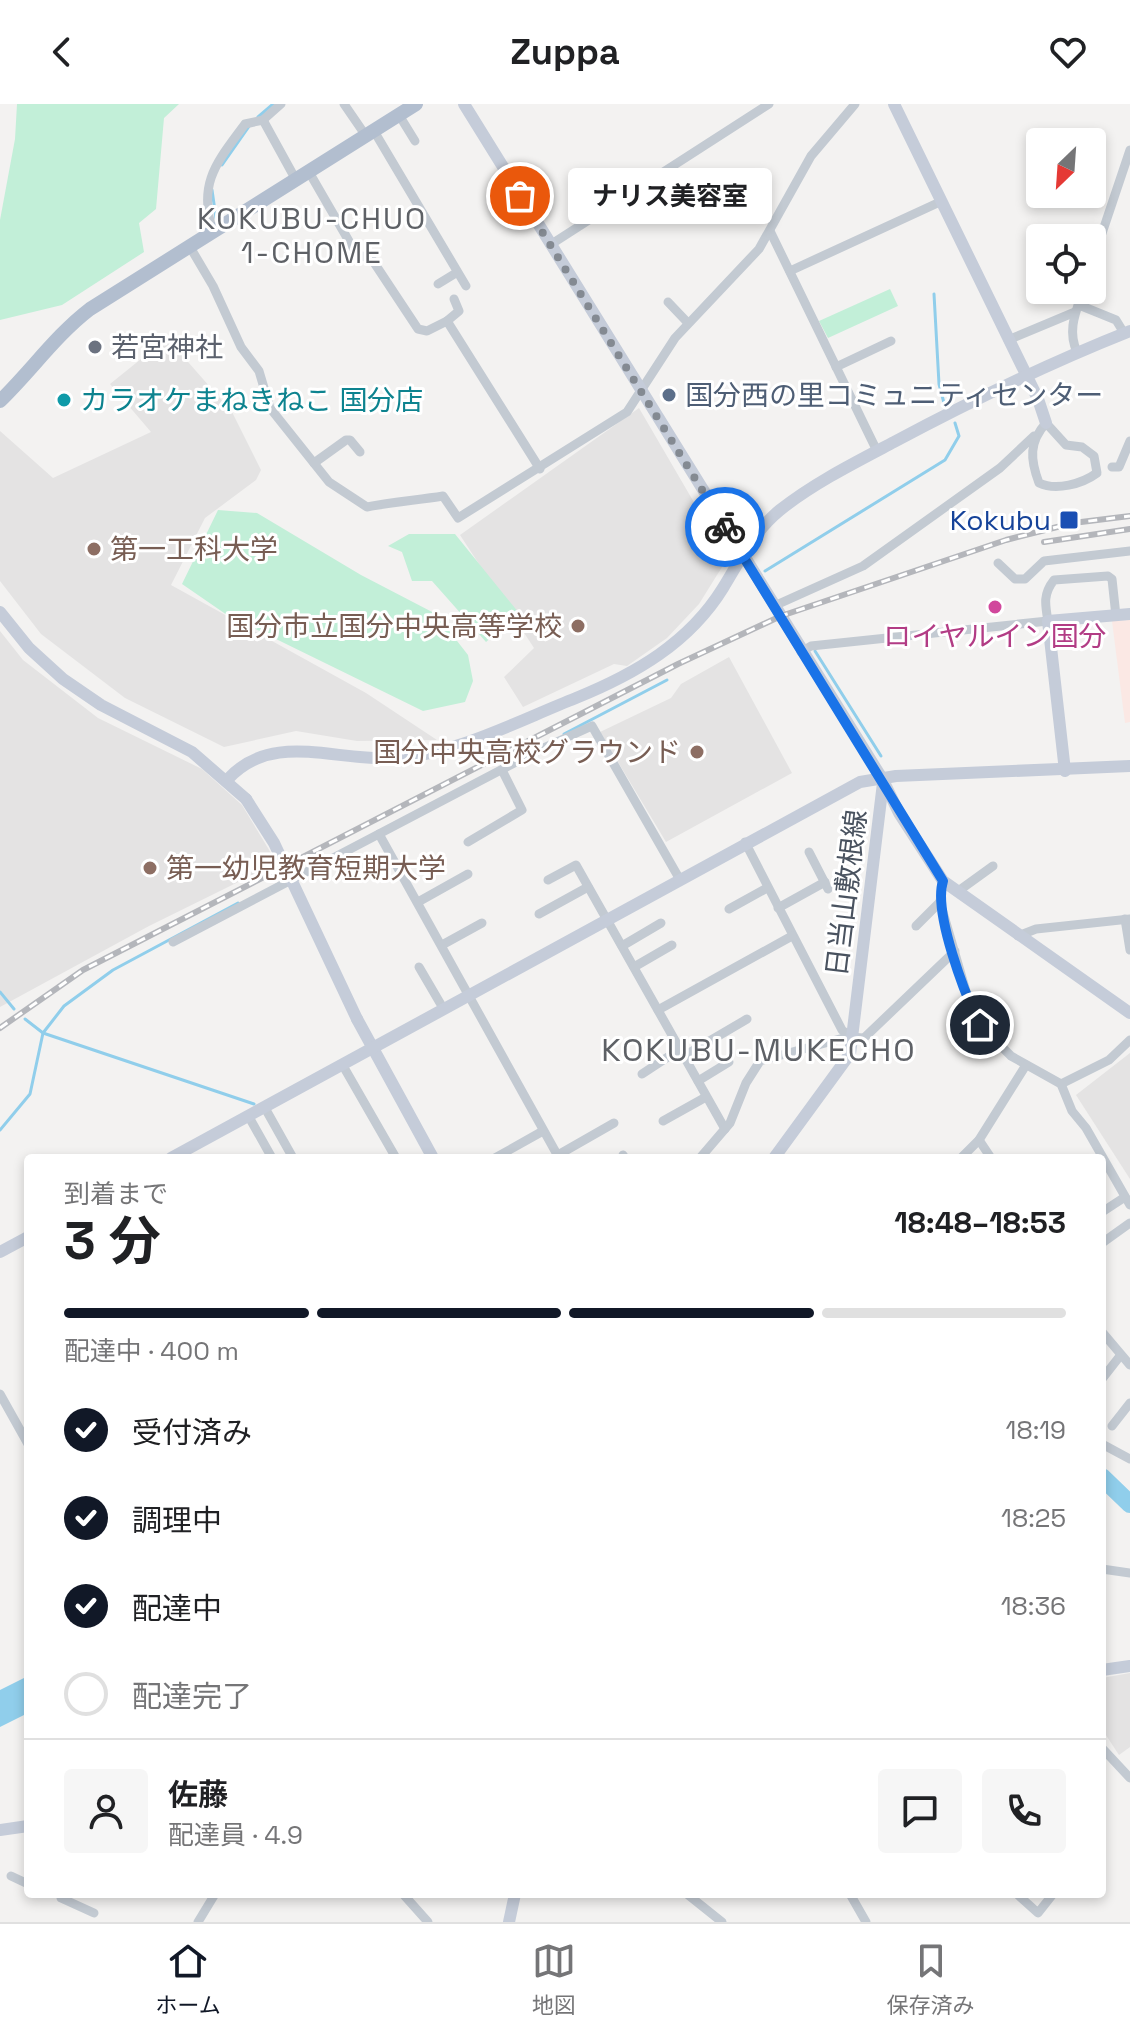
<!DOCTYPE html>
<html lang="ja">
<head>
<meta charset="utf-8">
<style>
	body { margin:0; font-family:"Space Grotesk","Noto Sans JP",sans-serif; background:#f6f6f6; color:#202124; height:100vh; display:flex; flex-direction:column; font-size:30px; white-space:nowrap }
	* { box-sizing:border-box; margin:0 }
	p { font-size:26px; color:#757577 }
	.icon { flex:none; width:44px; height:44px; fill:none; stroke:currentColor; stroke-width:2; stroke-linecap:round; stroke-linejoin:round }
	.map { position:relative; flex:1; overflow:hidden }
	.drawer { position:absolute; left:24px; top:1050px; width:1082px; height:744px; display:flex; flex-direction:column; background:#fff; border-radius:8px; box-shadow:0 4px 12px #0003 }
	.drawer>* { flex:none }
	.needle { width:52px; rotate:205deg }
	.buttons { position:absolute; left:1026px; top:24px; display:grid; gap:16px }
	.buttons a { display:grid; place-items:center; width:80px; height:80px; border-radius:8px; background:#fff; box-shadow:0 4px 12px #0003; font-size:40px }
	.pin { position:absolute; display:grid; place-items:center; width:68px; height:68px; color:#fff; margin:-34px; border:4px solid #fff; border-radius:50%; box-shadow:0 2px 8px #0007 }
	.courier { position:absolute; display:grid; place-items:center; width:80px; height:80px; margin:-40px; border:6px solid #1a73e8; border-radius:50%; background:#fff; color:#222; box-shadow:0 2px 10px #0007 }
	.bubble { position:absolute; height:56px; border-radius:8px; background:#fff; box-shadow:0 4px 12px #0003; font-size:26px; font-weight:700; line-height:56px; text-align:center }
	.overview em { font-style:normal; font-weight:700 }
	.overview div { display:flex; flex-direction:column-reverse }
	.overview { display:flex; align-items:center; justify-content:space-between; height:136px; padding:0 40px }
	h1 { font-size:52px; font-weight:700; line-height:60px }
	.bar { display:grid; grid-template-columns:repeat(4,1fr); gap:12px 8px; align-content:center; height:96px; padding:0 40px }
	.bar i { height:10px; border-radius:6px; background:#e0e0e0 }
	.bar .current { background:#111827 }
	.bar p { grid-column:span 4 }
	.line { display:flex; align-items:center; gap:20px; padding:0 40px; border-top:2px solid #e0e0e0 }
	.line div { flex:1 }
	.round { display:grid; place-items:center; flex:none; width:84px; height:84px; border-radius:8px; background:#f6f6f6 }
	ol { padding:0 40px; list-style:none }
	li { display:flex; align-items:center; gap:24px; height:88px }
	li p { margin-inline-start:auto }
	li .icon { padding:8px; border-radius:50%; background:#111827; color:#fff; stroke-width:4 }
	li:last-child { color:#757577 }
	li i { width:44px; height:44px; border:4px solid #e0e0e0; border-radius:50% }
	header { display:flex; justify-content:space-between; align-items:center; height:104px; padding:0 40px; background:#fff; font-size:36px; font-weight:700 }
	.tabs { display:flex; justify-content:space-around; align-items:center; height:112px; border-top:2px solid #e0e0e0; background:#fff; font-size:22px; color:#757577 }
	.tabs a { display:grid; justify-items:center; gap:4px }
	.tabs .current { color:#111827 }
	.map>svg:first-child { display:block }
</style>
</head>
<body>
<header><svg class="icon" aria-label="back" viewBox="0 0 24 24"><path d="M15 5l-7 7 7 7"/></svg>Zuppa<svg class="icon" aria-label="heart" viewBox="0 0 24 24"><path d="M12 20l-8-8c-3-5 5-10 8-4 3-6 11-1 8 4z"/></svg></header>
<div class="map">
<svg width="1130" height="1818" viewBox="0 0 1130 1818">
	<rect width="100%" height="100%" fill="#f3f2f1"/>
	<g fill="#e4e3e3">
		<path d="M167,234L232,308L261,366L256,376L205,414L171,481L366,589L437,636L357,637L296,627L224,643L125,594L41,530L0,477V327L53,374L151,328L110,280Z"/>
		<path d="M639,304L727,455L699,500L667,534L627,562L614,560L523,603L504,573L534,544L460,431Z"/>
		<path d="M0,527L23,556L98,614L202,665L242,701L277,759L149,822L0,903Z"/>
		<path d="M729,553L792,669L666,738L600,628L671,594L681,580Z"/>
		<path d="M1130,949V1075L1076,991Z"/>
		<path d="M1130,1569V1643L1119,1651L1102,1625V1574Z"/>
	</g>
	<path fill="#fbe8e4" d="M1130,516V618L1125,619L1112,517Z"/>
	<g fill="#c2efd8">
		<path d="M17,0H179L164,14L156,105L139,119L144,148L62,201L0,216V116L15,35Z"/>
		<path d="M890,185L898,202L828,234L819,217Z"/>
		<path d="M218,406L257,409L361,471L436,510L468,551L473,577L465,598L423,607L227,511L182,480Z"/>
		<path d="M409,430H455L519,509L486,538L432,477H412L402,448L388,442Z"/>
	</g>
	<path fill="#90ceeb" d="M28,1572V1609L0,1623V1586Z"/>
	<g fill="none" stroke-linecap="round" stroke-linejoin="round">
		<g stroke="#90ceeb" stroke-width="3">
			<path d="M258,13L273,0"/>
			<path d="M222,61L250,21"/>
			<path d="M212,86L216,114"/>
			<path d="M934,190L939,280L944,299"/>
			<path d="M765,467L945,356L959,332L955,319"/>
			<path d="M815,547L881,652"/>
			<path d="M564,630L667,576"/>
			<path d="M0,888L14,905"/>
			<path d="M25,915L43,929L254,1000"/>
			<path d="M0,1026L30,990L43,929L64,902L113,866L238,799"/>
		</g>
		<path stroke="#90ceeb" stroke-width="18" d="M1102,1373L1130,1400"/>
		<g stroke="#c3cad2" stroke-width="9">
			<path d="M344,0L366,32"/>
			<path d="M399,11L415,37"/>
			<path d="M263,16L296,76"/>
			<path d="M374,27L466,182"/>
			<path d="M309,68L357,151L371,154L418,225L427,227L447,217L540,365"/>
			<path d="M770,127L877,347"/>
			<path d="M213,128C197,78 218,57 245,20L263,16L281,0"/>
			<path d="M550,141L769,0"/>
			<path d="M190,143L213,182L241,243L259,267L270,304L329,378L367,403C393,398 418,396 443,392L458,414L627,308L675,234L759,145L811,52L855,0"/>
			<path d="M1092,159L1130,46"/>
			<path d="M790,167L942,97"/>
			<path d="M438,180L456,169"/>
			<path d="M668,198L688,219"/>
			<path d="M1079,201L1116,216L1124,229"/>
			<path d="M447,217L459,207L454,195"/>
			<path d="M1008,236L1075,208"/>
			<path d="M1077,248C1067,226 1076,208 1083,186"/>
			<path d="M836,263L891,237"/>
			<path d="M1046,319L1066,341L1082,343L1094,352L1097,369C1082,380 1056,387 1039,379C1030,355 1029,338 1046,319Z"/>
			<path d="M314,359L346,336H350L360,348"/>
			<path d="M1112,363H1119L1130,337"/>
			<path d="M998,459L1015,475H1025L1044,457L1130,447"/>
			<path d="M774,502L863,462L1000,364L1034,332"/>
			<path d="M801,548L811,542L1048,517C1045,500 1043,490 1054,476L1108,472L1112,475L1116,512"/>
			<path d="M379,730L559,1054"/>
			<path d="M468,738L522,706L502,666"/>
			<path d="M745,738L842,926L852,934"/>
			<path d="M809,748L828,785"/>
			<path d="M548,776L576,761L725,1025"/>
			<path d="M943,777L940,798L970,901L980,921L1011,952L1061,980L1072,1007L1086,1024L1130,1101"/>
			<path d="M957,788L993,762"/>
			<path d="M418,798L468,770"/>
			<path d="M778,804L825,778"/>
			<path d="M729,805L767,784"/>
			<path d="M539,810L588,783"/>
			<path d="M1125,815L1130,846"/>
			<path d="M916,822L940,798"/>
			<path d="M1018,832L1036,825L1130,815"/>
			<path d="M173,838L539,646L592,622L679,774"/>
			<path d="M442,841L482,819"/>
			<path d="M622,842L661,819"/>
			<path d="M419,863L443,904"/>
			<path d="M634,863L672,841"/>
			<path d="M658,906L792,832"/>
			<path d="M684,952L747,915"/>
			<path d="M342,960L396,1054"/>
			<path d="M642,970L680,945"/>
			<path d="M698,977L729,958"/>
			<path d="M1061,980L1109,956L1130,936"/>
			<path d="M265,1004L293,1054"/>
			<path d="M249,1013L272,1054"/>
			<path d="M663,1017L706,993"/>
			<path d="M979,1036L991,1054"/>
			<path d="M558,1051L614,1019"/>
			<path d="M623,1051L625,1054"/>
			<path d="M495,1054L543,1027"/>
			<path d="M700,1054L730,1019L746,979L760,957L847,933L864,934L955,847"/>
			<path d="M961,1054L979,1036L1026,961"/>
			<path d="M1102,1108L1125,1093"/>
			<path d="M1102,1139L1130,1119"/>
			<path d="M1102,1228L1130,1261"/>
			<path d="M1102,1275L1120,1252"/>
			<path d="M0,1290L28,1340"/>
			<path d="M1112,1322L1130,1299"/>
			<path d="M1102,1340L1130,1355"/>
			<path d="M1102,1465L1130,1469"/>
			<path d="M1102,1644L1130,1674"/>
			<path d="M11,1772L28,1780"/>
			<path d="M63,1790L61,1794L94,1809"/>
			<path d="M403,1790L428,1818"/>
			<path d="M687,1790L722,1818"/>
			<path d="M850,1790L866,1818"/>
			<path d="M1017,1790L1038,1809L1053,1790"/>
			<path d="M198,1818L215,1790"/>
		</g>
		<g stroke="#c5ccd9" stroke-width="12">
			<path d="M464,0L883,676L899,709L943,777L1130,909"/>
			<path d="M894,0L1038,295L1046,319"/>
			<path d="M0,508L29,544L63,575L101,601L192,648L246,695"/>
			<path d="M1065,667L1048,517L1130,510"/>
			<path d="M227,676C273,625 336,659 399,654C458,649 520,616 576,594C635,570 689,539 723,484C741,455 753,428 780,406C814,379 856,358 894,338C971,297 1049,259 1130,227"/>
			<path d="M357,915L433,1054"/>
			<path d="M171,1054L860,678L896,672L1130,662"/>
			<path d="M774,1054L850,950L883,679"/>
			<path d="M0,1148L28,1133"/>
			<path d="M1102,1566L1130,1562"/>
			<path d="M0,1726L28,1722"/>
			<path d="M509,1818L515,1790"/>
		</g>
		<path stroke="#b2becf" stroke-width="14" d="M0,297C31,267 56,231 90,205L416,0"/>
		<defs>
			<g id="rail">
				<path d="M1044,438L1130,425"/>
				<path d="M0,924L83,866L678,560L781,512L1006,436L1073,419L1130,412"/>
			</g>
		</defs>
		<use href="#rail" stroke="#b4b6bb" stroke-width="6"/>
		<use href="#rail" stroke="#fff" stroke-width="3" stroke-dasharray="9" stroke-linecap="butt"/>
		<path stroke="#c5ccd9" stroke-width="12" d="M246,695L274,739L357,915"/>
	</g>
	<g fill="none" stroke-linecap="round" stroke-linejoin="round">
		<path stroke="#848a92" stroke-width="8" stroke-dasharray="0 14.4" d="M520,92L725,423"/>
		<path stroke="#1a73e8" stroke-width="10" d="M725,423L943,777C933,808 965,891 980,921"/>
	</g>
	<circle fill="#6b7280" stroke="#fff" stroke-width="3" cx="95" cy="243" r="8"/>
	<circle fill="#5c6f8a" stroke="#fff" stroke-width="3" cx="669" cy="291" r="8"/>
	<circle fill="#0f9aa8" stroke="#fff" stroke-width="3" cx="64" cy="296" r="8"/>
	<rect fill="#1a4fb4" stroke="#fff" stroke-width="3" x="1059" y="406" width="20" height="20" rx="4"/>
	<g fill="#8d6e63" stroke="#fff" stroke-width="3">
		<circle cx="94" cy="445" r="8"/>
		<circle cx="578" cy="522" r="8"/>
		<circle cx="697" cy="648" r="8"/>
		<circle cx="150" cy="764" r="8"/>
	</g>
	<circle fill="#d1479c" stroke="#fff" stroke-width="3" cx="995" cy="503" r="8"/>
	<g text-anchor="middle" stroke-width="6" stroke-linejoin="round" paint-order="stroke">
		<g font-size="28" fill="#5b616d" stroke="#fff" text-anchor="start">
			<text x="111" y="253">若宮神社</text>
		</g>
		<g font-size="28" fill="#4e5e75" stroke="#fff" text-anchor="start">
			<text x="685" y="301">国分西の里コミュニティセンター</text>
		</g>
		<g font-size="28" fill="#0d838f" stroke="#fff" text-anchor="start">
			<text x="80" y="306">カラオケまねきねこ 国分店</text>
		</g>
		<g font-size="28" fill="#164399" stroke="#fff" text-anchor="end">
			<text x="1051" y="426">Kokubu</text>
		</g>
		<g font-size="28" fill="#785e54" stroke="#fff" text-anchor="start">
			<text x="110" y="455">第一工科大学</text>
			<text x="562" y="532" text-anchor="end">国分市立国分中央高等学校</text>
			<text x="681" y="658" text-anchor="end">国分中央高校グラウンド</text>
			<text x="166" y="774">第一幼児教育短期大学</text>
		</g>
		<g font-size="28" fill="#b23c85" stroke="#fff">
			<text x="995" y="542">ロイヤルイン国分</text>
		</g>
		<g font-size="28" fill="#49525f" stroke="#fff">
			<text transform="translate(846 789) rotate(-83)" y="10">日当山敷根線</text>
		</g>
		<g font-size="30" letter-spacing="2" fill="#5e6166" stroke="#fff">
			<text x="312" y="125">KOKUBU-CHUO<tspan x="312" dy="34">1-CHOME</tspan></text>
		</g>
		<g font-size="32" letter-spacing="2" fill="#5e6166" stroke="#fff">
			<text x="759" y="957">KOKUBU-MUKECHO</text>
		</g>
	</g>
</svg>
<div class="buttons">
<a><svg class="needle" viewBox="-14 -14 28 28"><path d="M0-13l5 13h-10z" fill="#e53935"/><path d="M0 13l5-13h-10z" fill="#757577"/></svg></a>
<a><svg class="icon" aria-label="locate" viewBox="0 0 24 24"><circle cx="12" cy="12" r="6"/><path d="M12 2v4M12 18v4M2 12h4M18 12h4"/></svg></a>
</div>
<div class="pin" style="left:520px;top:92px;background:#ea580c"><svg class="icon" aria-label="bag" viewBox="0 0 24 24"><path d="M5 8h14l-1 12H6zM9 8a3 3 0 0 1 6 0"/></svg></div>
<div class="pin" style="left:980px;top:921px;background:#1f2937"><svg class="icon" aria-label="home" viewBox="0 0 24 24"><path d="M3 11l9-7 9 7M6 9v11h12V9"/></svg></div>
<div class="courier" style="left:725px;top:423px"><svg class="icon" aria-label="bike" viewBox="0 0 24 24"><circle cx="6" cy="16" r="4"/><circle cx="18" cy="16" r="4"/><path d="M6 16l4-8h5l3 8M10 8l3 8H6M13 5h3"/></svg></div>
<div class="bubble" style="left:568px;top:64px;width:204px">ナリス美容室</div>
<section class="drawer">
<div class="overview"><div><h1>3 分</h1><p>到着まで</p></div><em>18:48–18:53</em></div>
<div class="bar"><i class="current"></i><i class="current"></i><i class="current"></i><i></i><p>配達中 · 400 m</p></div>
<ol>
<li><svg class="icon" aria-label="check" viewBox="0 0 24 24"><path d="M5 12l5 5 9-10"/></svg>受付済み<p>18:19</p></li>
<li><svg class="icon" aria-label="check" viewBox="0 0 24 24"><path d="M5 12l5 5 9-10"/></svg>調理中<p>18:25</p></li>
<li><svg class="icon" aria-label="check" viewBox="0 0 24 24"><path d="M5 12l5 5 9-10"/></svg>配達中<p>18:36</p></li>
<li><i></i>配達完了</li>
</ol>
<div class="line" style="height:144px"><a class="round"><svg class="icon" aria-label="person" viewBox="0 0 24 24"><circle cx="12" cy="8" r="4"/><path d="M4 21q1-7 8-7t8 7"/></svg></a><div><b>佐藤</b><p>配達員 · 4.9</p></div><a class="round"><svg class="icon" aria-label="chat" viewBox="0 0 24 24"><path d="M4 5h16v11H9l-5 4z"/></svg></a><a class="round"><svg class="icon" aria-label="phone" viewBox="0 0 24 24"><path d="M5 4h4l2 5-3 2q2 4 5 5l2-3 5 2v4C11 20 4 13 5 4z"/></svg></a></div>
</section>
</div>
<nav class="tabs">
<a class="current"><svg class="icon" aria-label="home" viewBox="0 0 24 24"><path d="M3 11l9-7 9 7M6 9v11h12V9"/></svg>ホーム</a>
<a><svg class="icon" aria-label="map" viewBox="0 0 24 24"><path d="M3 6l6-2 6 2 6-2v14l-6 2-6-2-6 2zM9 4v14M15 6v14"/></svg>地図</a>
<a><svg class="icon" aria-label="saved" viewBox="0 0 24 24"><path d="M7 4h10v16l-5-4-5 4z"/></svg>保存済み</a>
</nav>
</body>
</html>
